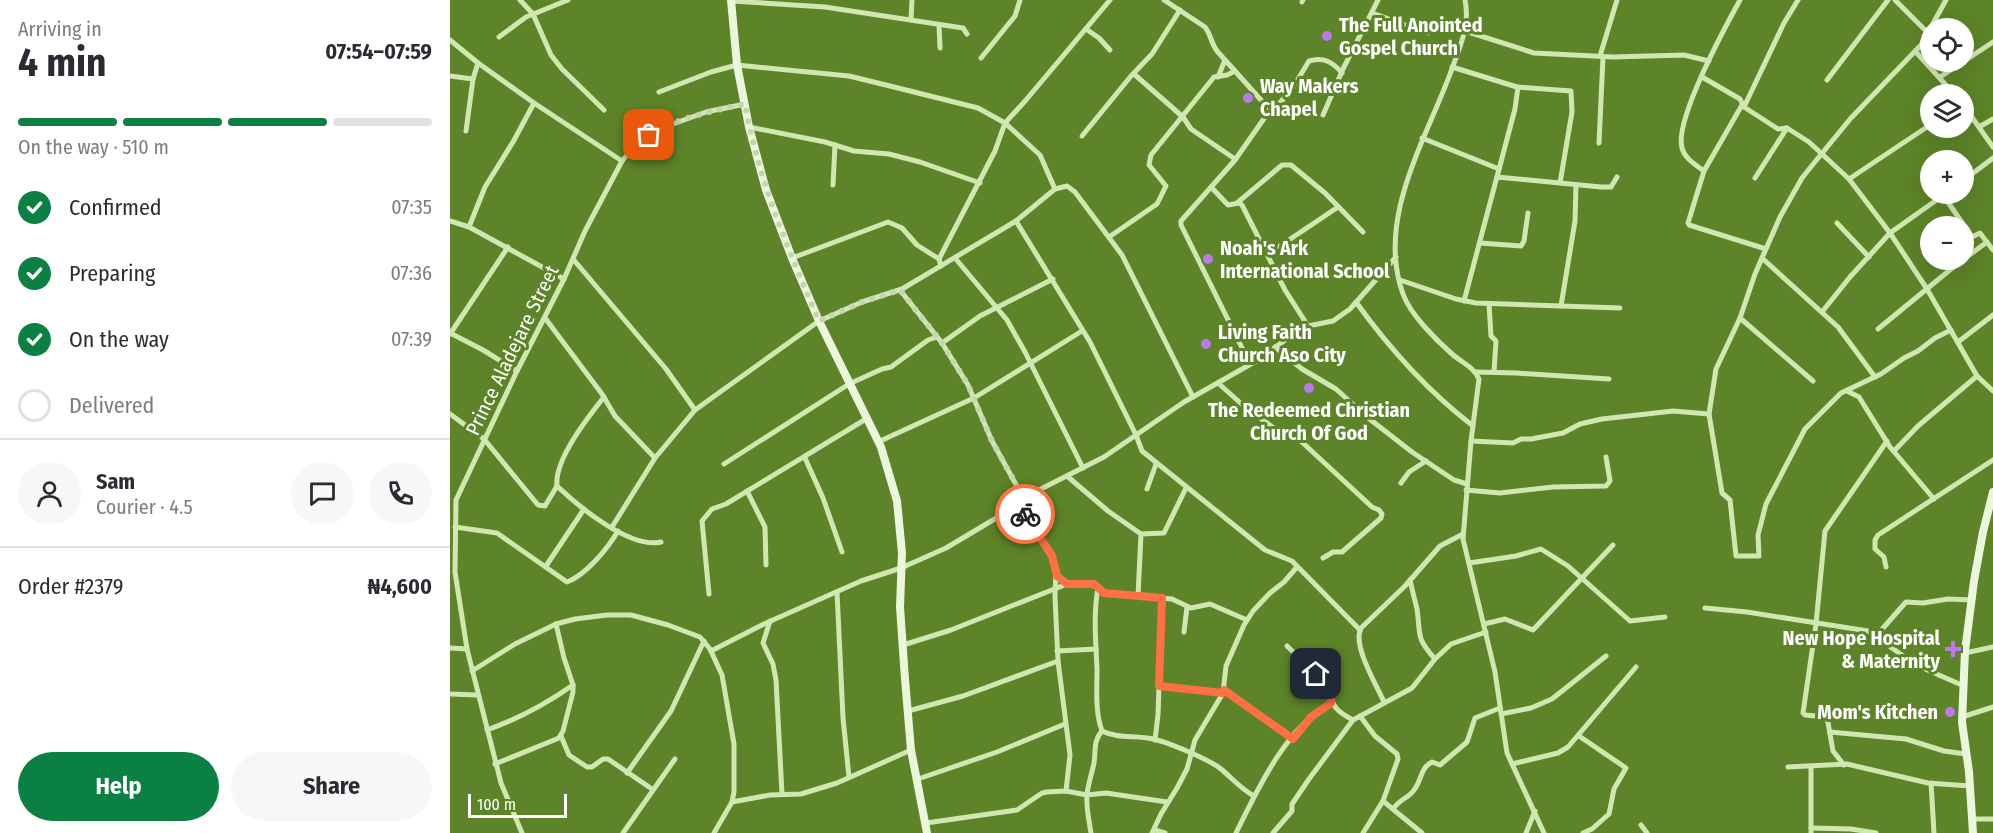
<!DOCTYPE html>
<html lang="en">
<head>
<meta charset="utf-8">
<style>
	body { margin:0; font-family:"Fira Sans Condensed",sans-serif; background:#f7f7f7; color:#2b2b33; height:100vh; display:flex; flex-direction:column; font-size:22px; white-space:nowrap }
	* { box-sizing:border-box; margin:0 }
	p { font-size:20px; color:#7c7c81 }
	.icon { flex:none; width:33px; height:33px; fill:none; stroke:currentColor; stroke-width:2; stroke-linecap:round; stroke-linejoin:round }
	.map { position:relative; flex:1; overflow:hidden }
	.sheet { display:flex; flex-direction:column; background:#fff; width:450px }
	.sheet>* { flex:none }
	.fabs { position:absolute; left:1470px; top:18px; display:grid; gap:12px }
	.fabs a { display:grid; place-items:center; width:54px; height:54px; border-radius:50%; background:#fff; box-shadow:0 6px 24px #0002; font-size:30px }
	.scale { position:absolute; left:18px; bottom:15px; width:99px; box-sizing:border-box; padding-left:6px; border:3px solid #fff; border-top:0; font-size:16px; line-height:21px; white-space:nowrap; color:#fff; -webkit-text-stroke:4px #5d8428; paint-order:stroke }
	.pin { position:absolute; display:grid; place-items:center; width:51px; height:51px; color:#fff; margin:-26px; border-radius:12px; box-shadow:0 3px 9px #0006 }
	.courier { position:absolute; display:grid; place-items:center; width:60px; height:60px; margin:-30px; border:4px solid #ff7043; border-radius:50%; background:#fff; color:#222; box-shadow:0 2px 8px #0007 }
	.headline em { font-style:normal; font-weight:700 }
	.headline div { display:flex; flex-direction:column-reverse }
	.headline { display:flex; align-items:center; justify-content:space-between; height:102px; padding:0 18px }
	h1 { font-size:39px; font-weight:700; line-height:45px }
	.bar { display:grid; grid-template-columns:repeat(4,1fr); gap:9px 6px; align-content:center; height:72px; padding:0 18px }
	.bar i { height:8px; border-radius:4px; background:#e1e1e2 }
	.bar .selected { background:#0b8043 }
	.bar p { grid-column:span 4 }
	.line { display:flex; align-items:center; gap:15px; padding:0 18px; border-top:2px solid #e1e1e2 }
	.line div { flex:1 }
	.round { display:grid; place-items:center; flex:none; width:63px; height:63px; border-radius:32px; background:#f7f7f7 }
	ol { padding:0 18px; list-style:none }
	li { display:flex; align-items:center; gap:18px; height:66px }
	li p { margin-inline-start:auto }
	li .icon { padding:6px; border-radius:50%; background:#0b8043; color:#fff; stroke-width:4 }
	li:last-child { color:#7c7c81 }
	li i { width:33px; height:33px; border:3px solid #e1e1e2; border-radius:50% }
	.cta { display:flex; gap:12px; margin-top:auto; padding:12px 18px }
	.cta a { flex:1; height:69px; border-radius:36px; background:#0b8043; color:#fff; font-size:24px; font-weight:700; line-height:69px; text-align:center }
	.cta a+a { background:#f7f7f7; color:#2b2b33 }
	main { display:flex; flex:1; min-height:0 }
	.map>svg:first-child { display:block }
</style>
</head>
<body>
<main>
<section class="sheet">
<div class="headline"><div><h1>4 min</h1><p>Arriving in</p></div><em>07:54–07:59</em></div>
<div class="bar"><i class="selected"></i><i class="selected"></i><i class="selected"></i><i></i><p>On the way · 510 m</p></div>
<ol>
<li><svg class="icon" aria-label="check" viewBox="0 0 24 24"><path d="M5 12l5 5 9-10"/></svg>Confirmed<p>07:35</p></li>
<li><svg class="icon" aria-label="check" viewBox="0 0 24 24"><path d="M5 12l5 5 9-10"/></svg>Preparing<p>07:36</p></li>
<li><svg class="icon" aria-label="check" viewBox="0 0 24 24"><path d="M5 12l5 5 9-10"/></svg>On the way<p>07:39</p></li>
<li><i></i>Delivered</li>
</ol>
<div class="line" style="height:108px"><a class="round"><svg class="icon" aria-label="person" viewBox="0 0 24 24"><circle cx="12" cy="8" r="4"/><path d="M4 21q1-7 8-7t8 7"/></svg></a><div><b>Sam</b><p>Courier · 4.5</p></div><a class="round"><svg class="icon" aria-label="chat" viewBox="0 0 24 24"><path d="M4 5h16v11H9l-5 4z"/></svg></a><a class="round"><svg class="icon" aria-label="phone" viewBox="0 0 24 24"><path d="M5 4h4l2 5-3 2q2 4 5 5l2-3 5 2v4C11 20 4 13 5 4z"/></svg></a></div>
<div class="line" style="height:78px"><div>Order #2379</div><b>₦4,600</b></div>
<div class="cta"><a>Help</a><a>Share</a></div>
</section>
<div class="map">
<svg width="1543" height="833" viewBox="0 0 1543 833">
	<rect width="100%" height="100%" fill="#5d8428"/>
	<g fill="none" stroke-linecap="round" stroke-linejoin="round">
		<g stroke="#d1e7b2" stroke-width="5">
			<path d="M70,0L83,14L101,55L112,69L154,110"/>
			<path d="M714,0L755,27C761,35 761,43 767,51L820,110L785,160L731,221V225L800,364"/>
			<path d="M1015,0C1020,24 1011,44 1003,66C978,137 925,217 953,294C960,314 986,340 1002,354C1011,362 1024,367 1029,379L1021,441L1013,539L1045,672L1057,753L1094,833"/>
			<path d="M1445,0L1478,33"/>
			<path d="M1496,0L1471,45L1401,118L1364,163L1352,178L1330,217L1305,274L1290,318L1266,369L1259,414L1272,493L1280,500L1286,556H1309L1308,535L1316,504L1355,429L1391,393L1431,374L1454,358L1468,351L1485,338L1501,330"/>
			<path d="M281,1L375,7L513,28L517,34"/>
			<path d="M852,2L853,0"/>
			<path d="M922,13L978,33"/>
			<path d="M461,20L462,0"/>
			<path d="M489,25L490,48"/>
			<path d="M636,29L649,38L660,50"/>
			<path d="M1015,31L1084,53L1163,57L1234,55L1259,61"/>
			<path d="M49,37L76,17L118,0"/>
			<path d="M0,40L28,63L84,103L172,161"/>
			<path d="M1465,51L1504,94"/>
			<path d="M1150,56L1167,0"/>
			<path d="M531,58L565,16L570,0"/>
			<path d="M1002,67L1067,87L1121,91L1122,112L1110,183"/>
			<path d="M684,74L733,117L741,129L785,159"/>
			<path d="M0,76L23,79"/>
			<path d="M768,77L775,60"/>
			<path d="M1252,77L1290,99L1294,107L1328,129L1337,128L1359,142L1399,179L1440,233L1477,289L1527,376L1543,391"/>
			<path d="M1490,77L1543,42"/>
			<path d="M1377,80L1438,0"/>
			<path d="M209,92L261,72L287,65L399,76L440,86L528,108L555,123L590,155L605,189"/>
			<path d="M1292,105L1254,171L1238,223L1239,225L1316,249"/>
			<path d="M1514,106L1543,147"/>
			<path d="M1294,107L1334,23L1348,0"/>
			<path d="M819,112H822L842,89L859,61C873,57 882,61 892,73"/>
			<path d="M873,115L893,69L928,0"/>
			<path d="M299,127L375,142L404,151L439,154L470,162L530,183"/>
			<path d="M1529,127L1543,119"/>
			<path d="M16,131L23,79L28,63"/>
			<path d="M632,136L681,76L702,54L730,10"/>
			<path d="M972,138L1049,169"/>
			<path d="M1149,143L1153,57"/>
			<path d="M1254,171C1246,165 1235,159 1232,148C1224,121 1275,27 1290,0"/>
			<path d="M1047,177L1151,187H1161L1167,177"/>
			<path d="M1305,178L1337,128"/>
			<path d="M1399,179L1480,125"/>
			<path d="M1514,180L1543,158"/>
			<path d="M383,185L385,145"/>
			<path d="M761,187L778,205L789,203L792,205L835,290L858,326"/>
			<path d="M1493,195L1522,237L1530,233L1543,250"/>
			<path d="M787,203L832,165H841L875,193L913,232"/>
			<path d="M0,221L19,227L114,279"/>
			<path d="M566,221L640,342L686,435L692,451L815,550L842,561L910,630"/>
			<path d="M1387,223L1419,257"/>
			<path d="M19,227L35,187L63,142L84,103"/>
			<path d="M659,237L707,204L716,186L699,165L701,155L764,77L777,75L785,71"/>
			<path d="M1030,243L1071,246L1074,241L1078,213"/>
			<path d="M818,254L888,207"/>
			<path d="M342,258L438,222L452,228L467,245L489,259"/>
			<path d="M505,258L557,320L575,352L633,468"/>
			<path d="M1312,258L1388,327L1425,377"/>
			<path d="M123,259L216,369L245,410"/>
			<path d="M1514,259L1537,242"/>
			<path d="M491,266L489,259L545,151L555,123L576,100L660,0"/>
			<path d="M950,280L1006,299L1026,303L1170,308"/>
			<path d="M450,290L492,343L518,385L542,441L574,499"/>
			<path d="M1014,301L1065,109L1068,87"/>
			<path d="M906,302C939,348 979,392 1023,426"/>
			<path d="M1039,304L1041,336L1046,341L1044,372"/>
			<path d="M1111,306L1125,221L1126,185"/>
			<path d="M1372,312L1400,277L1440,233L1495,194"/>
			<path d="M95,318L152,394L165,416L205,458"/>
			<path d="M1290,318L1363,381"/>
			<path d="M1428,329L1512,260"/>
			<path d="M0,333L33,350L67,371"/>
			<path d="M0,334L58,247"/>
			<path d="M1508,342L1543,315"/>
			<path d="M492,343L530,316L603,279"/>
			<path d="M825,347L852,369L886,389L917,417L962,452L1004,480L1017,484"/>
			<path d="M1025,372L1066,373L1159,379"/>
			<path d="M768,383L795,407L832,434L842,435L853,443L922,507L929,510L932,514L931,518L892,552H883L873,558"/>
			<path d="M1397,391L1409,397L1440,447L1484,499"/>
			<path d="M154,397C138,417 104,460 107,486C129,507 180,549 211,542"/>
			<path d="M0,414L34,439L88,505L95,506L107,486"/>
			<path d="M1021,441L1063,443L1071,439H1081L1113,433L1130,424L1152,419L1223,411L1259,414"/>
			<path d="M428,442L524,398L632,331"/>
			<path d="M1444,451L1468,426L1527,376"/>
			<path d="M355,458L373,498L392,552"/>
			<path d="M274,464L399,384L432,369L441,367L478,340L487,337"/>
			<path d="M617,476L658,511L691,534L688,596"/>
			<path d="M951,483L959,472L976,461"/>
			<path d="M697,489L706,464"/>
			<path d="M1016,490L1050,493L1103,487L1156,486L1160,481L1156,457"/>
			<path d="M297,491L315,527L316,565"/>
			<path d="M567,503L602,556L606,568L605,597L608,661L620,755L616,791"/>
			<path d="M5,527L47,533L117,582C136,575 158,548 168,531"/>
			<path d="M162,527L205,458L245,410L369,321L412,302L452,289L566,221L605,189L617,186L625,192L672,255L743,397"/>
			<path d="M691,534L714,533L736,488"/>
			<path d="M1019,563L1066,556L1091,549L1118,566L1180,621L1215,617"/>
			<path d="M96,566L134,509"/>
			<path d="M1436,567L1434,557L1425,549V540L1428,535L1543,460"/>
			<path d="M960,580C962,590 965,600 967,609C971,636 965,636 985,659"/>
			<path d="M648,588C643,615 646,643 647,669C647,690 645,712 652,731C668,739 686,735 703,739C718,742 760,760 771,769C783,779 791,789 804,796"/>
			<path d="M387,592L393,718L399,777"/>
			<path d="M259,594L252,521L262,509L276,504L416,419"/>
			<path d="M1255,608L1297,612L1418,631L1466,665L1514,686"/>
			<path d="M320,621L313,643L323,664L326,680L332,794"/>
			<path d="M1034,624L1055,619L1083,630L1163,545"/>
			<path d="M734,632L737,607"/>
			<path d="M1426,636L1456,602L1473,603L1498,599L1522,600"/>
			<path d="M453,645L501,630L617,584H644L654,593L722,599L741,608L760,604L797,620"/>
			<path d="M837,646C848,657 862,668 872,680C888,701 874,705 903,720"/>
			<path d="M0,648L17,649"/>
			<path d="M261,651L314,624L368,600L411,581L451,568L496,548L548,517L579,495L654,457L734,402L808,360L853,327L883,321L900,309L946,257"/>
			<path d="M607,651L646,649"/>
			<path d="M1515,653L1543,647"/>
			<path d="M22,671L65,644L106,624L125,619L157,615H181L218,625L250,637L260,649L272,675L284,744V792L282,802L264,833"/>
			<path d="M709,686L773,693"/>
			<path d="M774,690L842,739"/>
			<path d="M0,694L27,695"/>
			<path d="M934,702C926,684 902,645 911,628L955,586L990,546L1013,534"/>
			<path d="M458,711L513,696L608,661"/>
			<path d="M1051,714L1081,708L1102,699L1156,656"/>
			<path d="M910,716L925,736L947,754L948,759L933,801L913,833"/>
			<path d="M1512,717L1543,707"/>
			<path d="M37,730C68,719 96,704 123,685"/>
			<path d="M1380,732L1456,739L1494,751L1516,754"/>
			<path d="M111,736L119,755L137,767H142L153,759H158L202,789"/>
			<path d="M1129,736L1176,768L1164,789L1159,814L1142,829L1133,833"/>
			<path d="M705,740L708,715L712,598"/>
			<path d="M45,764L109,738L113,731L123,692V685L114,658L106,624"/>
			<path d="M1062,764L1108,753L1118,747L1186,667"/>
			<path d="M1394,765L1383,751L1377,717L1355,715L1353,713L1366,624L1375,531L1437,441"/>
			<path d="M1338,767L1397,764L1478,783L1520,786"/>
			<path d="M1361,767V833"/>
			<path d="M177,773L221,711L254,641"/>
			<path d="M468,779L547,752L615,724"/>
			<path d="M1481,783L1484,833"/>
			<path d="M933,801L972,833"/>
			<path d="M282,802L320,795L351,794L387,783L461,750"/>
			<path d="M943,809C951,798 959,798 964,790C972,780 970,768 982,762L990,765L1017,742L1025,718L1050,708"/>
			<path d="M1522,819H1543"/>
			<path d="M476,823L567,810L592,793L597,792L616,791L637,795L656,793L717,802"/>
			<path d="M1191,825L1197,833"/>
			<path d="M1361,828L1401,829L1426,833"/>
			<path d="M705,830L715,833"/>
			<path d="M72,833L51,783L17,649L5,572L6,500L67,371L114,279L135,231L172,161L188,142L209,129L256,112L295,104"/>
			<path d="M173,833L225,759"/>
			<path d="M641,833C639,820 636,808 637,795C638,784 642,773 644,763C646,751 643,741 652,731"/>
			<path d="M702,833L711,814L727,788L737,769L745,740L773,693L776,666L794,625L803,611L820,593L834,582L847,567"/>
			<path d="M786,833C807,790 837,726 881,703"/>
			<path d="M823,833L842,811V804L859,779L903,720L962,688L985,659L1001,644L1036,632"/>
			<path d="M1076,833L1085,811"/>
		</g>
		<g stroke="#ebf6dc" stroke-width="8">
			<path d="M281,0L287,65L299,127L316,190L342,258L369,321L431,447L447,501L452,553L450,607L455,679L461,750L477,833"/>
			<path d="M1523,833L1519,772L1512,722L1515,651L1524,581L1533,532L1543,492"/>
		</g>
	</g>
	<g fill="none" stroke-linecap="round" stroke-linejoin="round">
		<path stroke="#c6d4b4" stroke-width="6" stroke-dasharray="0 10.8" d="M199,135C228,118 261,111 295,104C308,180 339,251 369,321L412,302L450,290L492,343L518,385L542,441L574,499L567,503L575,514"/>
		<path stroke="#ff7043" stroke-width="8" d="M575,514L602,556L607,576L617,584H644L654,593L712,598L709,686L773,693L774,690L843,739L861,717L881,703V696L866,674"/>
	</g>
	<g fill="#bc79ee" stroke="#5d8428" stroke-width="2">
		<circle cx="877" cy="36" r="6"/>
		<circle cx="798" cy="98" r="6"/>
		<circle cx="758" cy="259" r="6"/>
		<circle cx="756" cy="344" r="6"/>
		<circle cx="859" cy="388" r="6"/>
		<path d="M1500 640h6v6h6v6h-6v6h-6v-6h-6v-6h6z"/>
		<circle cx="1500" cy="712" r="6"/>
	</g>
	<g text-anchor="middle" stroke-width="6" stroke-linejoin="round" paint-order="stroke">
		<g font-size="20" font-weight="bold" fill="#fff" stroke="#5d8428" text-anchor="start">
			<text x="889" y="32">The Full Anointed<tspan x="889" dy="23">Gospel Church</tspan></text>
			<text x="810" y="93">Way Makers<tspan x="810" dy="23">Chapel</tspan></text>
			<text x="770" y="255">Noah's Ark<tspan x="770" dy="23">International School</tspan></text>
			<text x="768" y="339">Living Faith<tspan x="768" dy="23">Church Aso City</tspan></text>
			<text x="859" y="417" text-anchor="middle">The Redeemed Christian<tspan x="859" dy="23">Church Of God</tspan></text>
			<text x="1490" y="645" text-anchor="end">New Hope Hospital<tspan x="1490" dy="23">&amp; Maternity</tspan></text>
			<text x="1488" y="719" text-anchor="end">Mom's Kitchen</text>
		</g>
		<g font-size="20" fill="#fff" stroke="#5d8428">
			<text transform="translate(62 350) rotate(-64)" y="7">Prince Aladejare Street</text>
		</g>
	</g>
</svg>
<div class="fabs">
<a><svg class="icon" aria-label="locate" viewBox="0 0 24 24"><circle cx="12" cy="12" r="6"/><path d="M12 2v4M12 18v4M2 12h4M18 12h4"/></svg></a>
<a><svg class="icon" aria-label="layers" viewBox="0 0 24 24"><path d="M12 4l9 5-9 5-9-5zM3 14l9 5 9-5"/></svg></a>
<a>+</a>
<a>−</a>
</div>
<div class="scale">100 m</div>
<div class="pin" style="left:199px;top:135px;background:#ea580c"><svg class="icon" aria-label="bag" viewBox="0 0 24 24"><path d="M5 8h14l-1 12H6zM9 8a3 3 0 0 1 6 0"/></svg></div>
<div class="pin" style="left:866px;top:674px;background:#1f2937"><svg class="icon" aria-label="home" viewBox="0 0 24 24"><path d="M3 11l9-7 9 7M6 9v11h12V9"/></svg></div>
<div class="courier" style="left:575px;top:514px"><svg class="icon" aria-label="bike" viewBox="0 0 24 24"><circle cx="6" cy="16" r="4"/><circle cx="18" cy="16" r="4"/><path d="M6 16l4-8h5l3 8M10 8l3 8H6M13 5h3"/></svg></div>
</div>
</main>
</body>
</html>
